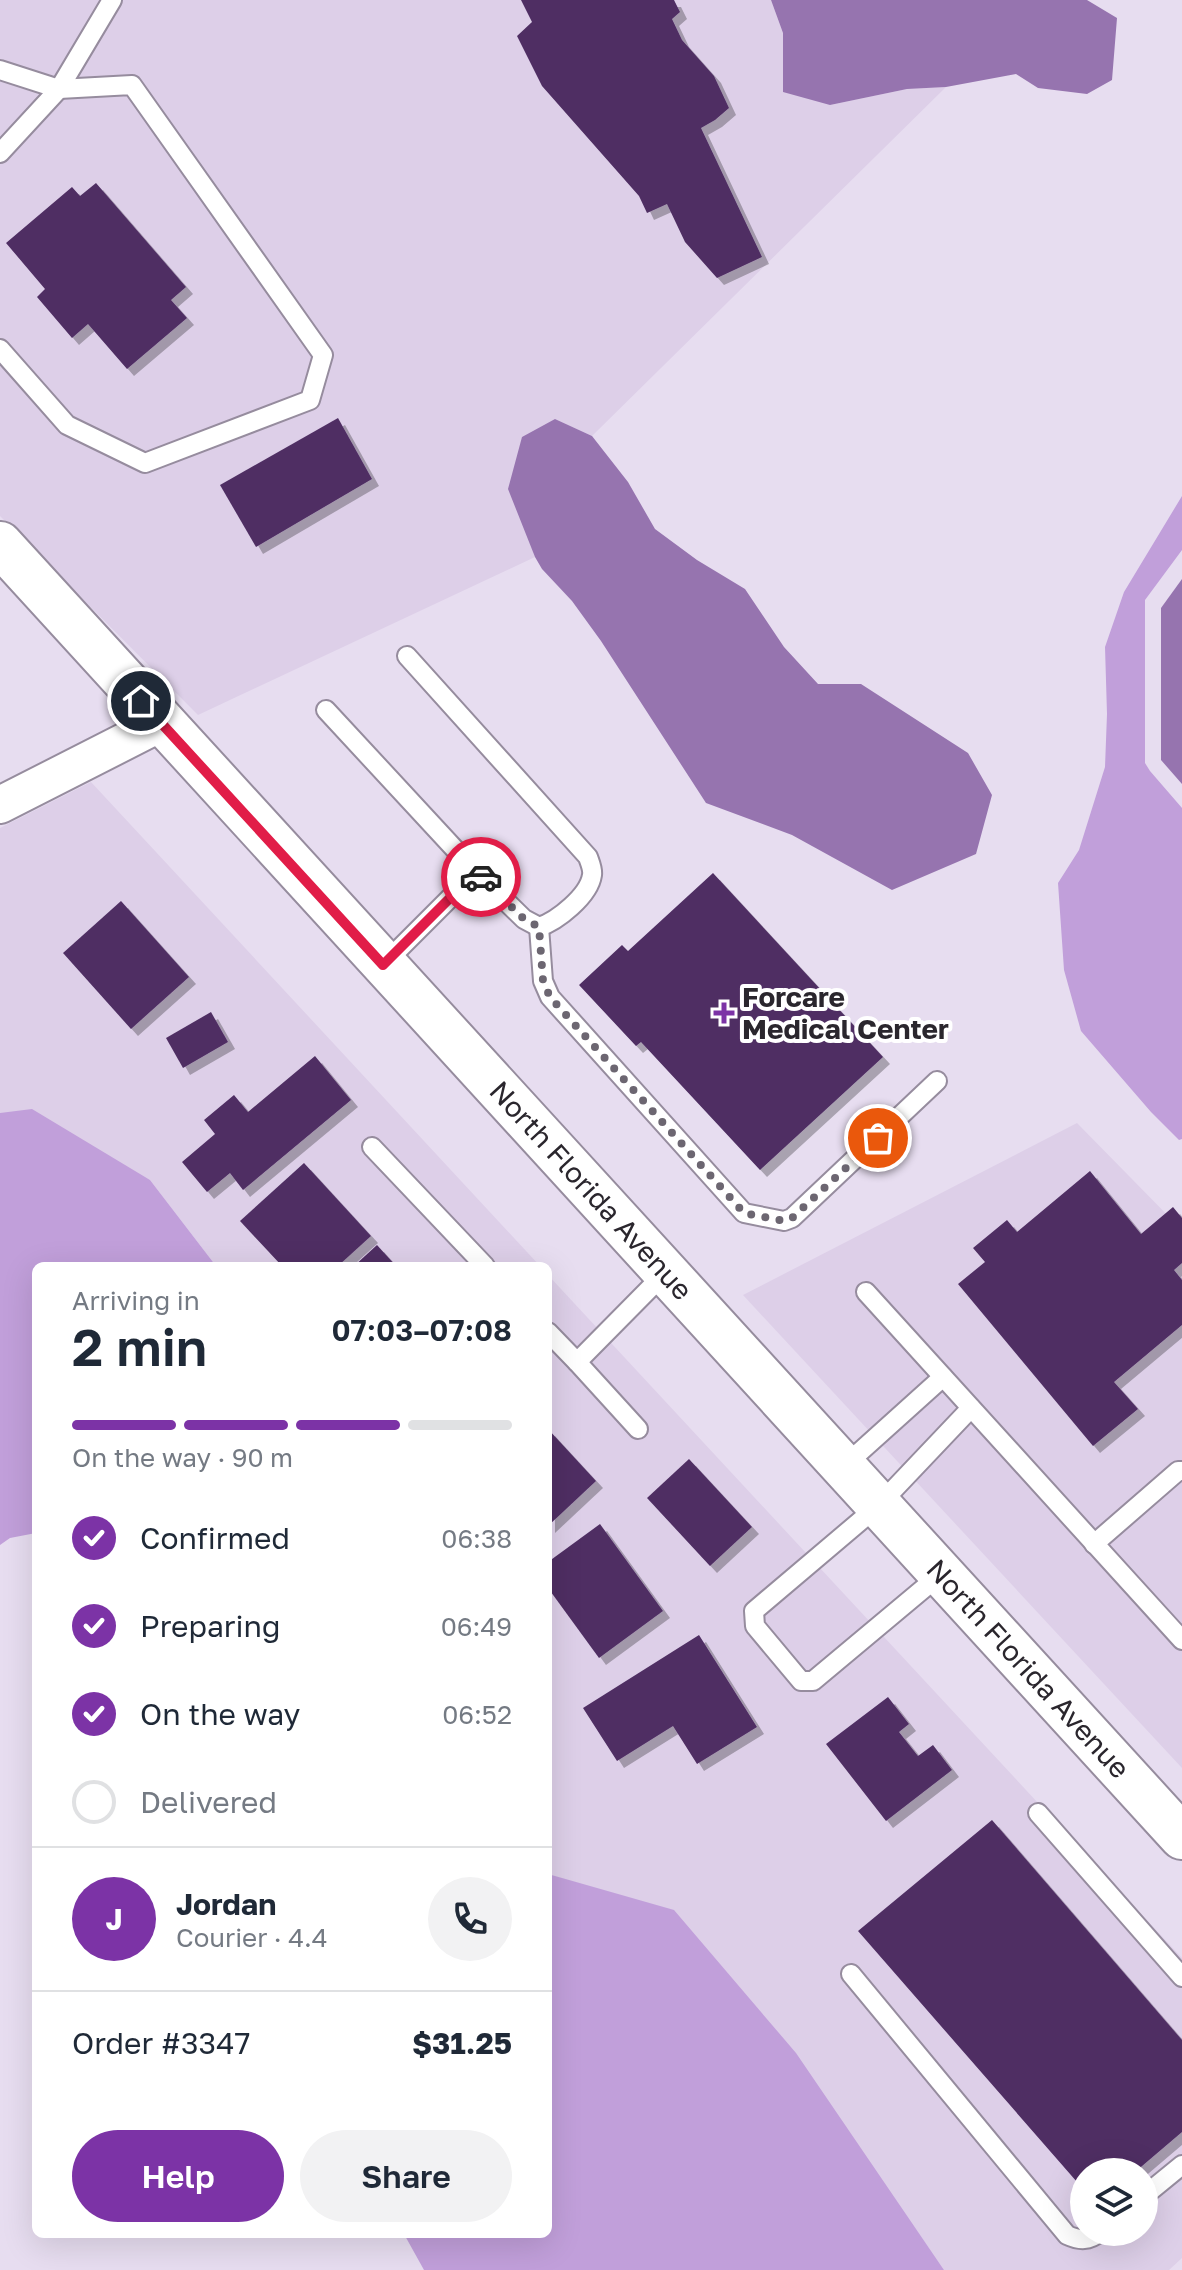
<!DOCTYPE html>
<html lang="en">
<head>
<meta charset="utf-8">
<style>
	body { margin:0; font-family:"Golos Text",sans-serif; background:#f2f2f3; color:#1f2937; height:100vh; display:flex; flex-direction:column; font-size:30px; white-space:nowrap }
	* { box-sizing:border-box; margin:0 }
	p { font-size:26px; color:#747a83 }
	.icon { flex:none; width:44px; height:44px; fill:none; stroke:currentColor; stroke-width:2; stroke-linecap:round; stroke-linejoin:round }
	.map { position:relative; flex:1; overflow:hidden }
	.side { position:absolute; left:32px; top:1262px; width:520px; height:976px; display:flex; flex-direction:column; background:#fff; border-radius:12px; box-shadow:0 8px 32px #0002 }
	.side>* { flex:none }
	.fabs { position:absolute; left:1070px; top:2158px; display:grid; gap:16px }
	.fabs a { display:grid; place-items:center; width:88px; height:88px; border-radius:50%; background:#fff; box-shadow:0 8px 32px #0002; font-size:40px }
	.pin { position:absolute; display:grid; place-items:center; width:68px; height:68px; color:#fff; margin:-34px; border:4px solid #fff; border-radius:50%; box-shadow:0 2px 8px #0007 }
	.courier { position:absolute; display:grid; place-items:center; width:80px; height:80px; margin:-40px; border:6px solid #e11d48; border-radius:50%; background:#fff; color:#222; box-shadow:0 2px 10px #0007 }
	.summary em { font-style:normal; font-weight:600 }
	.summary div { display:flex; flex-direction:column-reverse }
	.summary { display:flex; align-items:center; justify-content:space-between; height:136px; padding:0 40px }
	h1 { font-size:52px; font-weight:600; line-height:60px }
	.bar { display:grid; grid-template-columns:repeat(4,1fr); gap:12px 8px; align-content:center; height:96px; padding:0 40px }
	.bar i { height:10px; border-radius:6px; background:#e0e1e3 }
	.bar .current { background:#7c33a6 }
	.bar p { grid-column:span 4 }
	.line { display:flex; align-items:center; gap:20px; padding:0 40px; border-top:2px solid #e0e1e3 }
	.line div { flex:1 }
	.round { display:grid; place-items:center; flex:none; width:84px; height:84px; border-radius:42px; background:#f2f2f3 }
	ol { padding:0 40px; list-style:none }
	li { display:flex; align-items:center; gap:24px; height:88px }
	li p { margin-inline-start:auto }
	li .icon { padding:8px; border-radius:50%; background:#7c33a6; color:#fff; stroke-width:4 }
	li:last-child { color:#747a83 }
	li i { width:44px; height:44px; border:4px solid #e0e1e3; border-radius:50% }
	.cta { display:flex; gap:16px; margin-top:auto; padding:16px 40px }
	.cta a { flex:1; height:92px; border-radius:48px; background:#7c33a6; color:#fff; font-size:32px; font-weight:600; line-height:92px; text-align:center }
	.cta a+a { background:#f2f2f3; color:#1f2937 }
	.map>svg:first-child { display:block }
</style>
</head>
<body>
<div class="map">
<svg width="1182" height="2270" viewBox="0 0 1182 2270">
	<defs>
		<filter id="shadow"><feDropShadow dx="7" dy="7" stdDeviation="0" flood-color="#0004"/></filter>
	</defs>
	<rect width="100%" height="100%" fill="#e7ddf0"/>
	<g fill="#ddcfe8" fill-rule="evenodd">
		<path d="M0,0H771L783,33L830,105L907,89L946,87L592,436L555,419L525,529L535,557L198,715L0,516Z"/>
		<path d="M91,782L540,1266H216L150,1180L0,1113V828Z"/>
		<path d="M1077,1123L1182,1230V1768L743,1295Z"/>
		<path d="M548,1275L1182,1958V2258L1169,2270H944L915,2228L578,1884L548,1874ZM1084,2172H1144V2232H1084Z"/>
	</g>
	<g fill="#c19fda">
		<path d="M1182,496V550L1145,600V763L1150,771L1182,808V1139L1179,1140L1151,1112L1081,1031L1064,970L1058,883L1079,850L1105,767L1107,714L1105,647L1124,592Z"/>
		<path d="M32,1109L150,1180L216,1266H36V1533L10,1538L0,1545V1113Z"/>
		<path d="M548,1874L674,1910L796,2053L944,2270H424L404,2234H548Z"/>
	</g>
	<g fill="#9674af">
		<path d="M771,0H1087L1117,18L1112,80L1087,94L1038,88L1016,74L946,87L907,89L830,105L783,92V33Z"/>
		<path d="M555,419L592,436L628,482L655,529L697,560L745,589L784,647L818,684H861L968,753L992,795L976,854L892,890L792,835L706,803L601,641L572,601L542,569L535,557L508,489L522,437Z"/>
		<path d="M1182,579V784L1161,760V608Z"/>
	</g>
	<g fill="#4f2f63" filter="url(#shadow)">
		<path d="M521,0H674L680,12L672,19L682,40L714,76L729,108L715,120L701,128L762,257L717,278L685,242L667,204L647,213L639,196L542,86L517,36L532,22Z"/>
		<path d="M96,183L186,287L171,300L187,318L127,369L88,324L72,338L37,297L45,289L6,243L72,187L80,196Z"/>
		<path d="M338,418L372,479L256,547L220,485Z"/>
		<path d="M713,873L883,1057L760,1170L641,1042L636,1046L579,985L622,945L628,951Z"/>
		<path d="M121,901L189,977L131,1029L63,953Z"/>
		<path d="M211,1012L228,1042L183,1068L166,1038Z"/>
		<path d="M315,1056L351,1100L243,1190L230,1173L207,1192L182,1162L215,1134L204,1120L234,1095L248,1112Z"/>
		<path d="M304,1163L371,1236L338,1266H282L240,1221Z"/>
		<path d="M1090,1171L1141,1234L1173,1207L1182,1218V1263L1174,1270L1182,1280V1325L1114,1382L1138,1409L1093,1446L958,1284L985,1262L973,1248L1007,1220L1017,1232Z"/>
		<path d="M377,1245L396,1266H354Z"/>
		<path d="M548,1429L596,1481L548,1526Z"/>
		<path d="M689,1459L752,1527L710,1566L647,1498Z"/>
		<path d="M600,1524L663,1611L599,1658L548,1588V1562Z"/>
		<path d="M699,1635L757,1727L697,1764L673,1726L617,1761L583,1708Z"/>
		<path d="M888,1697L909,1724L899,1732L918,1756L933,1745L952,1770L886,1821L826,1744Z"/>
		<path d="M992,1820L1182,2040V2132L1135,2172H1084V2190L858,1931Z"/>
	</g>
	<g fill="none" stroke-linecap="round" stroke-linejoin="round">
		<defs>
			<g id="lane">
				<path d="M0,70L59,89L132,85L323,355L310,400L145,463L67,425L0,349"/>
				<path d="M0,153L59,89L112,0"/>
				<path d="M326,710L476,872"/>
				<path d="M539,927L543,981L550,997L744,1213L784,1221L792,1218L937,1081"/>
				<path d="M383,965L476,872L524,919L539,927C557,921 589,896 592,875C593,869 590,863 588,857L407,656"/>
				<path d="M372,1147L485,1266"/>
				<path d="M866,1292L1182,1640"/>
				<path d="M548,1332L577,1362L665,1273"/>
				<path d="M577,1362L638,1429"/>
				<path d="M843,1467L943,1377"/>
				<path d="M1094,1544L1178,1471H1182"/>
				<path d="M941,1574L813,1681H801L755,1626L754,1611L878,1506L971,1408"/>
				<path d="M1038,1813L1182,1977"/>
				<path d="M851,1974L1067,2235C1080,2241 1089,2241 1100,2232"/>
				<path d="M1144,2196L1182,2165"/>
			</g>
			<path id="street" d="M0,805L161,723"/>
			<g id="primary">
				<path id="s1" d="M0,544L1182,1837"/>
			</g>
		</defs>
		<use href="#lane" stroke="#968c9e" stroke-width="22"/>
		<use href="#street" stroke="#968c9e" stroke-width="40"/>
		<use href="#primary" stroke="#968c9e" stroke-width="48"/>
		<use href="#lane" stroke="#fff" stroke-width="18"/>
		<use href="#street" stroke="#fff" stroke-width="36"/>
		<use href="#primary" stroke="#fff" stroke-width="44"/>
	</g>
	<g fill="none" stroke-linecap="round" stroke-linejoin="round">
		<path stroke="#6c6671" stroke-width="8" stroke-dasharray="0 14.4" d="M481,877L524,919L539,927L543,981L550,997L744,1213L784,1221L792,1218L878,1138"/>
		<path stroke="#e11d48" stroke-width="10" d="M141,701L383,965L476,872L481,877"/>
	</g>
	<path fill="#7c33a6" stroke="#fff" stroke-width="3" d="M720 1001h8v8h8v8h-8v8h-8v-8h-8v-8h8z"/>
	<g text-anchor="middle" stroke-width="8" stroke-linejoin="round" paint-order="stroke">
		<g font-size="28" font-weight="bold" fill="#2a262d" stroke="#fff" text-anchor="start">
			<text x="742" y="1007">Forcare<tspan x="742" dy="32">Medical Center</tspan></text>
		</g>
		<g font-size="28" fill="#2a262d" stroke="#fff">
			<text dy="10" stroke="none"><textPath href="#s1" startOffset="876">North Florida Avenue</textPath></text>
			<text dy="10" stroke="none"><textPath href="#s1" startOffset="1524">North Florida Avenue</textPath></text>
		</g>
	</g>
</svg>
<div class="fabs">
<a><svg class="icon" aria-label="layers" viewBox="0 0 24 24"><path d="M12 4l9 5-9 5-9-5zM3 14l9 5 9-5"/></svg></a>
</div>
<div class="pin" style="left:878px;top:1138px;background:#ea580c"><svg class="icon" aria-label="bag" viewBox="0 0 24 24"><path d="M5 8h14l-1 12H6zM9 8a3 3 0 0 1 6 0"/></svg></div>
<div class="pin" style="left:141px;top:701px;background:#1f2937"><svg class="icon" aria-label="home" viewBox="0 0 24 24"><path d="M3 11l9-7 9 7M6 9v11h12V9"/></svg></div>
<div class="courier" style="left:481px;top:877px"><svg class="icon" aria-label="car" viewBox="0 0 24 24"><path d="M5 17H2v-5l4-1 3-4h7l3 4 3 1v5h-3M9 17h6M6 11h13"/><circle cx="7" cy="17" r="2"/><circle cx="17" cy="17" r="2"/></svg></div>
<section class="side">
<div class="summary"><div><h1>2 min</h1><p>Arriving in</p></div><em>07:03–07:08</em></div>
<div class="bar"><i class="current"></i><i class="current"></i><i class="current"></i><i></i><p>On the way · 90 m</p></div>
<ol>
<li><svg class="icon" aria-label="check" viewBox="0 0 24 24"><path d="M5 12l5 5 9-10"/></svg>Confirmed<p>06:38</p></li>
<li><svg class="icon" aria-label="check" viewBox="0 0 24 24"><path d="M5 12l5 5 9-10"/></svg>Preparing<p>06:49</p></li>
<li><svg class="icon" aria-label="check" viewBox="0 0 24 24"><path d="M5 12l5 5 9-10"/></svg>On the way<p>06:52</p></li>
<li><i></i>Delivered</li>
</ol>
<div class="line" style="height:144px"><b class="round" style="background:#7c33a6;color:#fff">J</b><div><b>Jordan</b><p>Courier · 4.4</p></div><a class="round"><svg class="icon" aria-label="phone" viewBox="0 0 24 24"><path d="M5 4h4l2 5-3 2q2 4 5 5l2-3 5 2v4C11 20 4 13 5 4z"/></svg></a></div>
<div class="line" style="height:104px"><div>Order #3347</div><b>$31.25</b></div>
<div class="cta"><a>Help</a><a>Share</a></div>
</section>
</div>
</body>
</html>
